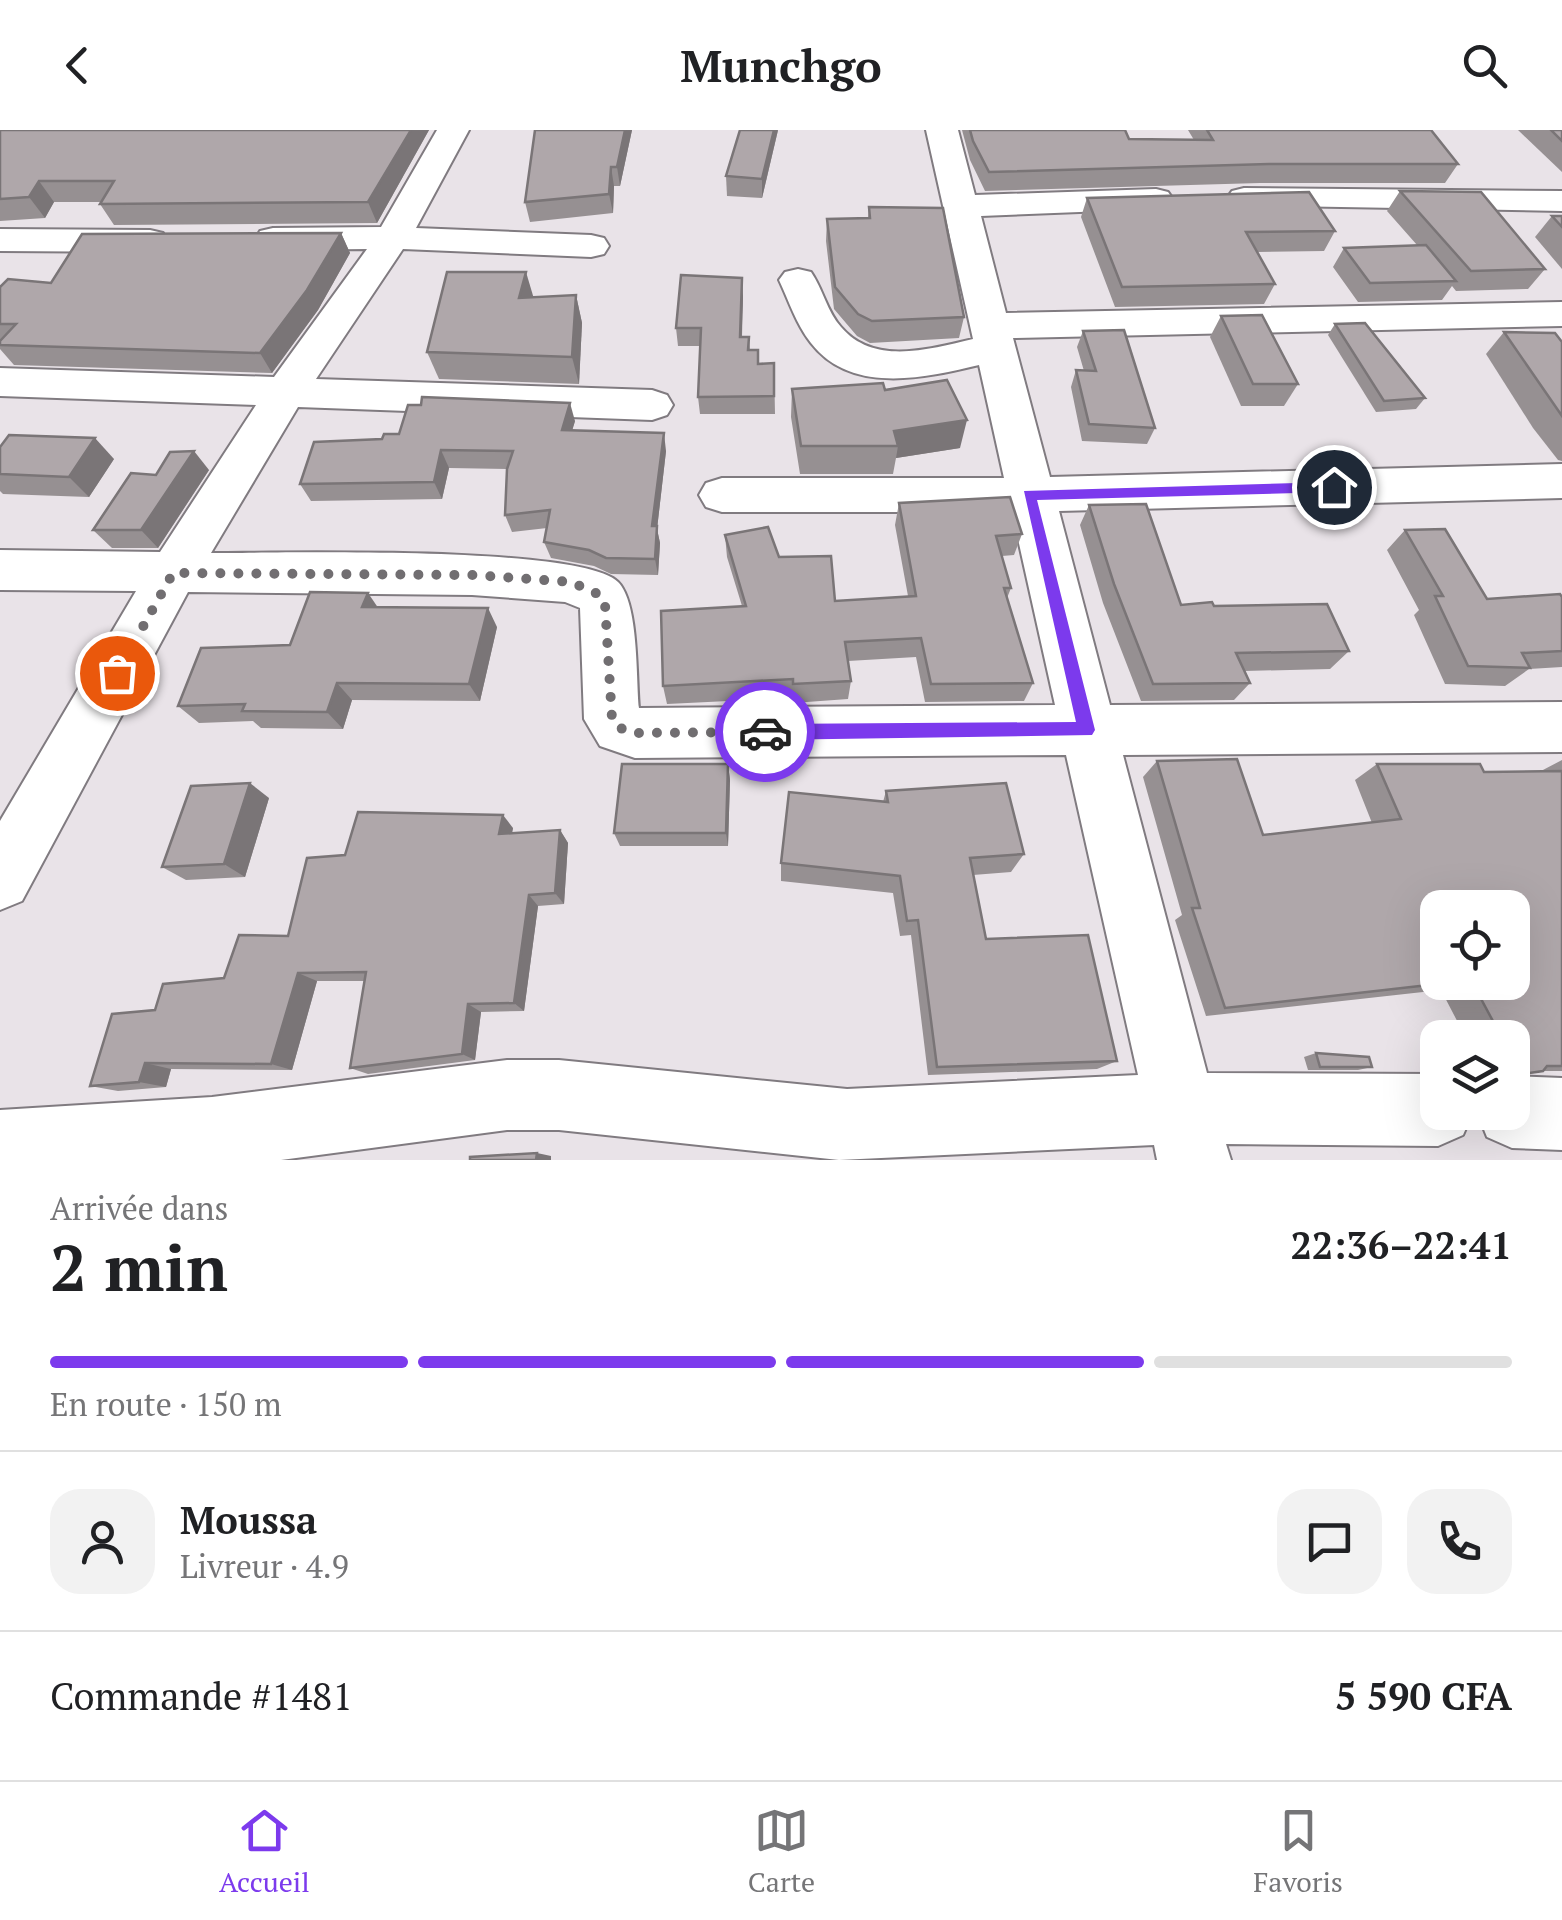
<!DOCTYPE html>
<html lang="fr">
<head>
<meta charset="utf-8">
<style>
	body { margin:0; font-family:"PT Serif",serif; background:#f2f2f2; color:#202124; height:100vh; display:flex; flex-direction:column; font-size:38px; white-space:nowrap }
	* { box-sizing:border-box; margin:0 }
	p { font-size:32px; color:#757577 }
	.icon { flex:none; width:55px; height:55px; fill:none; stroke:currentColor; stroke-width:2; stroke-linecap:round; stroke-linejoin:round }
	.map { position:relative; height:1030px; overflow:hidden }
	.drawer { display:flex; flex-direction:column; background:#fff; flex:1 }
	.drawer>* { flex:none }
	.buttons { position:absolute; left:1420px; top:760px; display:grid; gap:20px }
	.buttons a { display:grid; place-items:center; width:110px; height:110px; border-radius:20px; background:#fff; box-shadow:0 10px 40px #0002; font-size:50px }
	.pin { position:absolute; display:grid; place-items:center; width:85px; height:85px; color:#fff; margin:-42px; border:5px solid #fff; border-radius:50%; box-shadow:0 2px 10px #0007 }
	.courier { position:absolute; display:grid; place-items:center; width:100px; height:100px; margin:-50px; border:8px solid #7c3aed; border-radius:50%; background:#fff; color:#222; box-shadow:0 2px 12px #0007 }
	.head em { font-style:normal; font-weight:700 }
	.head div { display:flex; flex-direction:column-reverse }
	.head { display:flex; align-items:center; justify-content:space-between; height:170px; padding:0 50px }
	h1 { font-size:65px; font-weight:700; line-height:75px }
	.bar { display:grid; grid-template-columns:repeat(4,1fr); gap:15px 10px; align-content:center; height:120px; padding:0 50px }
	.bar i { height:12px; border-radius:8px; background:#e0e0e0 }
	.bar .current { background:#7c3aed }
	.bar p { grid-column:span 4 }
	.line { display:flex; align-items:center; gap:25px; padding:0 50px; border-top:2px solid #e0e0e0 }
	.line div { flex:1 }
	.round { display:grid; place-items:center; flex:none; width:105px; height:105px; border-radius:30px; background:#f2f2f2 }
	header { display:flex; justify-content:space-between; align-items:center; height:130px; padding:0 50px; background:#fff; font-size:45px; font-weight:700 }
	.tabs { display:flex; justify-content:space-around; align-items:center; height:140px; border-top:2px solid #e0e0e0; background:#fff; font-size:28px; color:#757577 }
	.tabs a { display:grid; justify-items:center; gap:5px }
	.tabs .current { color:#7c3aed }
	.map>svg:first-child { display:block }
</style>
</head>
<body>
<header><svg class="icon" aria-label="back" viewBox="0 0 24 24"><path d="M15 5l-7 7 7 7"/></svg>Munchgo<svg class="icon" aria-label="search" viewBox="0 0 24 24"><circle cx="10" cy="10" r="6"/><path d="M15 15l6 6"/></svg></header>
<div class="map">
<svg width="1562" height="1030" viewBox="0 0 1562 1030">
	<rect width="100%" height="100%" fill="#e9e3e8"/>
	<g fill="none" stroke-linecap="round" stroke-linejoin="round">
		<defs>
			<g id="minor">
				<path d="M437,0H469L416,98L591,105L604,108L609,116L604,124L591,127L403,119L316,249L652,260L667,265L673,275L667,285L652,290L298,277L211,423C277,423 582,415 618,452C639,473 636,548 639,578L1055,575L1012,382H722L706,377L699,365L706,353L722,348H1004L979,235C925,248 851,265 811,213C796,194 789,171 779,150L785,142L798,139L811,142C823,159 827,182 841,197C874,236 930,219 973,209L926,0H958L975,65L1156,59L1168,62L1173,69L1168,76L1156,79L981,86L1006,183L1562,172V196L1013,208L1050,347L1562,334V368L1059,381L1110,575L1562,572V622L1123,625L1207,943L1438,944V982H1473L1463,1005L1438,1016L1226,1014L1231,1030H1157L1154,1015L839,1030L559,1000H507L281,1030H0V980L212,967L507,930H559L847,959L1138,945L1066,625L635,628L600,616L584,589L580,478L565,472L472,465L188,462L22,771L0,780V691L136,461L0,460V420L160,422L256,275L0,266V238L274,247L367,119L273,120L260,117L255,109L260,101L273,98L381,97Z"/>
				<path d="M1244,58L1562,61V81L1232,75L1227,68L1232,61Z"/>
				<path d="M0,99L150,100L163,103L168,111L163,119L150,122L0,121Z"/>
				<path d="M1512,946L1562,948V1020L1512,1018L1487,1007L1477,982H1512Z"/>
			</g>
		</defs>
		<use href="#minor" stroke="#807b80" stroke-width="4"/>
		<use href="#minor" fill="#fff" fill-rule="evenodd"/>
	</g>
	<g fill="#969092" fill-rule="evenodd">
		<path d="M0,0H429L377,93L114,95L100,74L101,72H54L45,88L0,91Z"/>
		<path d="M535,0H632L620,56H614L613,83L530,92L525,72Z"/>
		<path d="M778,0L762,68L727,66L726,46Z"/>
		<path d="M962,0H1125L1129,9L1194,10L1188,0H1431L1458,34L1445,53H1260L985,61L970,30Z"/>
		<path d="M1518,0H1562V42Z"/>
		<path d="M1400,61L1545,139L1528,159L1456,161L1452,156L1442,170L1358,172L1333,137L1344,118L1417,115L1387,81Z"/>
		<path d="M1087,68L1335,101L1324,121L1257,122L1275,154L1264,174L1115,177L1081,87Z"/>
		<path d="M869,77L964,187L959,208L870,213L857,206L834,179L826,111L827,89L868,88Z"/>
		<path d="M1552,86H1562V139L1535,107Z"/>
		<path d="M341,103L350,123L318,180L272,243L14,235L0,219V157L51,153Z"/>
		<path d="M576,165L582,193L579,254L439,249L427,222L533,168Z"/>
		<path d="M743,166L742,207H749L750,220L758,234L774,233L775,284H700L698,267L700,216H678L676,198Z"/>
		<path d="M1221,186L1298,254L1284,276H1241L1210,207Z"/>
		<path d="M1335,194L1425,268L1416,279L1376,282L1328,205Z"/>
		<path d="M1083,201L1155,298L1147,314L1082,311L1071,257L1076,240L1084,241L1077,217Z"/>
		<path d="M1504,202L1562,212V331L1558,330L1533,298L1486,224Z"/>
		<path d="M792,259L885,260L960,318L896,328L893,344H800L791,287Z"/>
		<path d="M575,291L572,300L666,321L657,399L660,413L658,445L611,444L594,436L551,428L544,412L547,398L512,402L505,385L507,339L449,338L442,369L311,371L300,354L382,309Z"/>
		<path d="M0,317L114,329L89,367L3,364L0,361Z"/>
		<path d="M209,340L158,418H112L93,400L156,345Z"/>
		<path d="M899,373L1022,404L1014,425L1002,426L1011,458L1007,468L1033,553L1024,571L925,572L916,527L848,531L851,551L848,569L793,573L792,568L667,574L663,556L742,476L727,427L725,405L779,427L835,471L908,466L895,395Z"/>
		<path d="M1089,375L1181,475L1214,476L1349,521L1330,539L1244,541L1250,553L1234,570L1141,571L1103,473L1080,395Z"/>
		<path d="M1405,400L1487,469L1562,467V537L1529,539L1505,556L1445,554L1414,485L1419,480L1387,420Z"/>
		<path d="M378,477L497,497L480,571L352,570L343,599L261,598L253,591L199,593L178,576L290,515Z"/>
		<path d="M1562,630V941H1541L1512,946V908H1466L1441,860L1206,886L1175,790L1182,785L1143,647L1157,631L1263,705L1372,693L1355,650L1377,634L1484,642L1541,641ZM1438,778L1512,852H1438Z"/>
		<path d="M728,634L730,650L728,716H620L614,703Z"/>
		<path d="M886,661L1024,724L1011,742L973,745L986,809L1117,931L1097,939L928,945L911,805L900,806L893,763L781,751V733L883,672Z"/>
		<path d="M269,668L245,747L186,750L162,737Z"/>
		<path d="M513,698L512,703L560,700L568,713L564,774L538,776L524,881L481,882L475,930L368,944L350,938L364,851H317L292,940L171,939L166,957L118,961L90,956L155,880L224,848L288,806L345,725Z"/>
		<path d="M1316,923L1372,937L1358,940H1308L1304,927Z"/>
	</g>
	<g fill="#7a7577">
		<path d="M411,0H429L377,93L368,72Z"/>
		<path d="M625,0H632L620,56L617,37Z"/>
		<path d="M774,0H778L762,68V49Z"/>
		<path d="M611,37L614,56L613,83L609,64Z"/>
		<path d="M39,51L54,72L45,88L29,67Z"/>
		<path d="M341,103L350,123L318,180L272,243L260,223Z"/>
		<path d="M526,142L534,169L519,168Z"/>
		<path d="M742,148L743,166L741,225L740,207Z"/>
		<path d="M576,165L582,193L579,254L572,227Z"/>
		<path d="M570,273L575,291L567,318L562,300Z"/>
		<path d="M967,290L960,318L896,328L898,316L894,301Z"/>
		<path d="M664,303L666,321L657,399L660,413L658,445L655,429L652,396Z"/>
		<path d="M95,308L114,329L89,367L69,347Z"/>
		<path d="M441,320L449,338L442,369L434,352Z"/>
		<path d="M194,321L209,340L158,418L141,400Z"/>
		<path d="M368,463L381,482L362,477Z"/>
		<path d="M488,478L497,497L480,571L469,554Z"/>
		<path d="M337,553L352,570L343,599L327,582Z"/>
		<path d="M728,634L730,650L728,716L726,703Z"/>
		<path d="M250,653L269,668L245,747L224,734Z"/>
		<path d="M503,685L513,698L509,717L499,704Z"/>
		<path d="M560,700L568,713L564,774L555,763Z"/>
		<path d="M529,765L538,776L524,881L514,873Z"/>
		<path d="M298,843L317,851L292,940L271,934Z"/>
		<path d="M468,874L481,882L475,930L462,924Z"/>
		<path d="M145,933L171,939L166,957L139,952Z"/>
		<path d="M537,1023L551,1026V1030H536Z"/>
	</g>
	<g fill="#afa7aa" stroke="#7a7577" stroke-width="2.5">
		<path d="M0,0H411L368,72L100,74L114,51H39L29,67L0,69Z"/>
		<path d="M535,0H625L617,37H611L609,64L525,72Z"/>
		<path d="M740,0H774L762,49L726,46Z"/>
		<path d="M970,0H1125L1129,9L1213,10L1207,0H1431L1458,34H1269L989,42L973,11Z"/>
		<path d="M1551,0H1562V11Z"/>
		<path d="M1400,61L1481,62L1545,139L1471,141Z"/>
		<path d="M1309,62L1335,101L1246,102L1275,154L1122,157L1087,68Z"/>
		<path d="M869,77L943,78L964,187L872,191L858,184L835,157L827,89L870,88Z"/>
		<path d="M1552,86H1562V97Z"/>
		<path d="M341,103L307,160L260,223L0,215V211L16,194H0V157L8,149L51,153L82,104Z"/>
		<path d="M1426,115L1456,151L1370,153L1344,118Z"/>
		<path d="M447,142H526L519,168L576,165L572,227L427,222Z"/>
		<path d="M681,145L742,148L740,207H749L748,220H758V234L774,233V266L698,267L701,198H676Z"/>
		<path d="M1262,185L1298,254H1253L1221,186Z"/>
		<path d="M1365,193L1425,268L1384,271L1335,194Z"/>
		<path d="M1124,200L1155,298L1089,294L1076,240L1096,241L1083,201Z"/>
		<path d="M1504,202L1555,203L1562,212V286Z"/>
		<path d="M947,250L967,290L894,301L898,316H801L792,259L883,253L885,260Z"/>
		<path d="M422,267L570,273L562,300L664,303L652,396H657L655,429L606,428L589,420L544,412L550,380L505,385L507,339L513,321L441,320L434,352L300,354L314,312L382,309L384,304H399L408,275H421Z"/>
		<path d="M9,305L95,308L69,347L0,344V317Z"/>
		<path d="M194,321L141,400H93L131,343L156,345L170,322Z"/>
		<path d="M1010,367L1022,404L996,406L1011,458H1004L1033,553L931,554L921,508L845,512L851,551L793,554V549L663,556L661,481L746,476L725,405L768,397L779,427L831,426L835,471L916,466L899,373Z"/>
		<path d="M1146,374L1181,475L1212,472L1214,476L1327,474L1349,521L1236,523L1250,553L1153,554L1114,454L1089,375Z"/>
		<path d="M1445,399L1487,469L1560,464L1562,467V521L1522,523L1530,538L1468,536L1435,466H1443L1405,400Z"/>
		<path d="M310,462L368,463L362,477L488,478L469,554L337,553L327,582L242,581L245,574L178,576L201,518L290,515Z"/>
		<path d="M1237,629L1263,705L1401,689L1377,634H1480L1484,642L1562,641V936H1547L1543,941L1522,944L1512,927V908H1502L1472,852H1512V778H1438V852H1455L1225,878L1192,778H1200L1157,631Z"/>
		<path d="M622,634H728L726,703H614Z"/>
		<path d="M250,653L224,734L162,737L191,656Z"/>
		<path d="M1006,653L1024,724L970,728L986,809L1088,805L1117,931L937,937L918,790L907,791L900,746L781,733L789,662L888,672L886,661Z"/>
		<path d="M358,682L503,685L499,704L560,700L555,763L529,765L514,873L468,874L462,924L350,938L366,842L298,843L271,934L145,933L139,952L90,956L112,884L155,880L163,854L224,848L239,805L288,806L307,728L345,725Z"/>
		<path d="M1316,923L1369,927L1372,937H1320Z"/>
		<path d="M537,1023L536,1030H470V1027Z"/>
	</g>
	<path fill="#7c3aed" d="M1334,352L1341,357L1334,362L1037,370L1095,600L1092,605L765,610L756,602L765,594L1076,592L1024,361Z"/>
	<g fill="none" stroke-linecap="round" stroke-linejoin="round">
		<path stroke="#716e71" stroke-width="10" stroke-dasharray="0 18" d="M117,543L173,443L472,445L571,452L600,465L605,474L612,589L620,598L634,603L765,602"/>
	</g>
</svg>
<div class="buttons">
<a><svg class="icon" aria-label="locate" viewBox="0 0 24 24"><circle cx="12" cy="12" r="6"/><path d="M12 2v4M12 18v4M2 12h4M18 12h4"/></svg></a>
<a><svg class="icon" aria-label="layers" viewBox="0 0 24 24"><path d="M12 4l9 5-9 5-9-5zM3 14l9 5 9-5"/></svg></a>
</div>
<div class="pin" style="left:117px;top:543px;background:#ea580c"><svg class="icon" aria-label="bag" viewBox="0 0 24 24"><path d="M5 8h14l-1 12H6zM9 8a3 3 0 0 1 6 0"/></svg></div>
<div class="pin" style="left:1334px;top:357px;background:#1f2937"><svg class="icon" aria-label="home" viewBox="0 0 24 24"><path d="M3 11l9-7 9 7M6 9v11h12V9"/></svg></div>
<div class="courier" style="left:765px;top:602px"><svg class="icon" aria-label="car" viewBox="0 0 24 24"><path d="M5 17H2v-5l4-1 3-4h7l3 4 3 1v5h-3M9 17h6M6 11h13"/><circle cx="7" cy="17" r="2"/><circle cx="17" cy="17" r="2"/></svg></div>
</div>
<section class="drawer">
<div class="head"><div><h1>2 min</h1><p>Arrivée dans</p></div><em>22:36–22:41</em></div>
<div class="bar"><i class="current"></i><i class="current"></i><i class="current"></i><i></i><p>En route · 150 m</p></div>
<div class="line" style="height:180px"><a class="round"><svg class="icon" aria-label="person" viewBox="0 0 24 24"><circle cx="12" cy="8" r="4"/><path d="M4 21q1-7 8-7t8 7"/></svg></a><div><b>Moussa</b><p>Livreur · 4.9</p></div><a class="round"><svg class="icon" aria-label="chat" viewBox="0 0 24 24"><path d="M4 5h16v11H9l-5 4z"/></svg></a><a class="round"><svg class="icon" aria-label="phone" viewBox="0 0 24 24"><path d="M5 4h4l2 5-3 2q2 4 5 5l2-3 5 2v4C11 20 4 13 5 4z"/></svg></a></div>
<div class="line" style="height:130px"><div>Commande #1481</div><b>5 590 CFA</b></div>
</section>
<nav class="tabs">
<a class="current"><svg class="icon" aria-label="home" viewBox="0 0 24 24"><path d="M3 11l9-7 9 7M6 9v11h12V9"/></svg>Accueil</a>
<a><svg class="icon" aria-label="map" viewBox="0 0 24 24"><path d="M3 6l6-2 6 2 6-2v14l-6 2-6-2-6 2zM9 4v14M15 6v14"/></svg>Carte</a>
<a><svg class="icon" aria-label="saved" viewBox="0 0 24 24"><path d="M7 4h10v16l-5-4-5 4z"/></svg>Favoris</a>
</nav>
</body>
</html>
